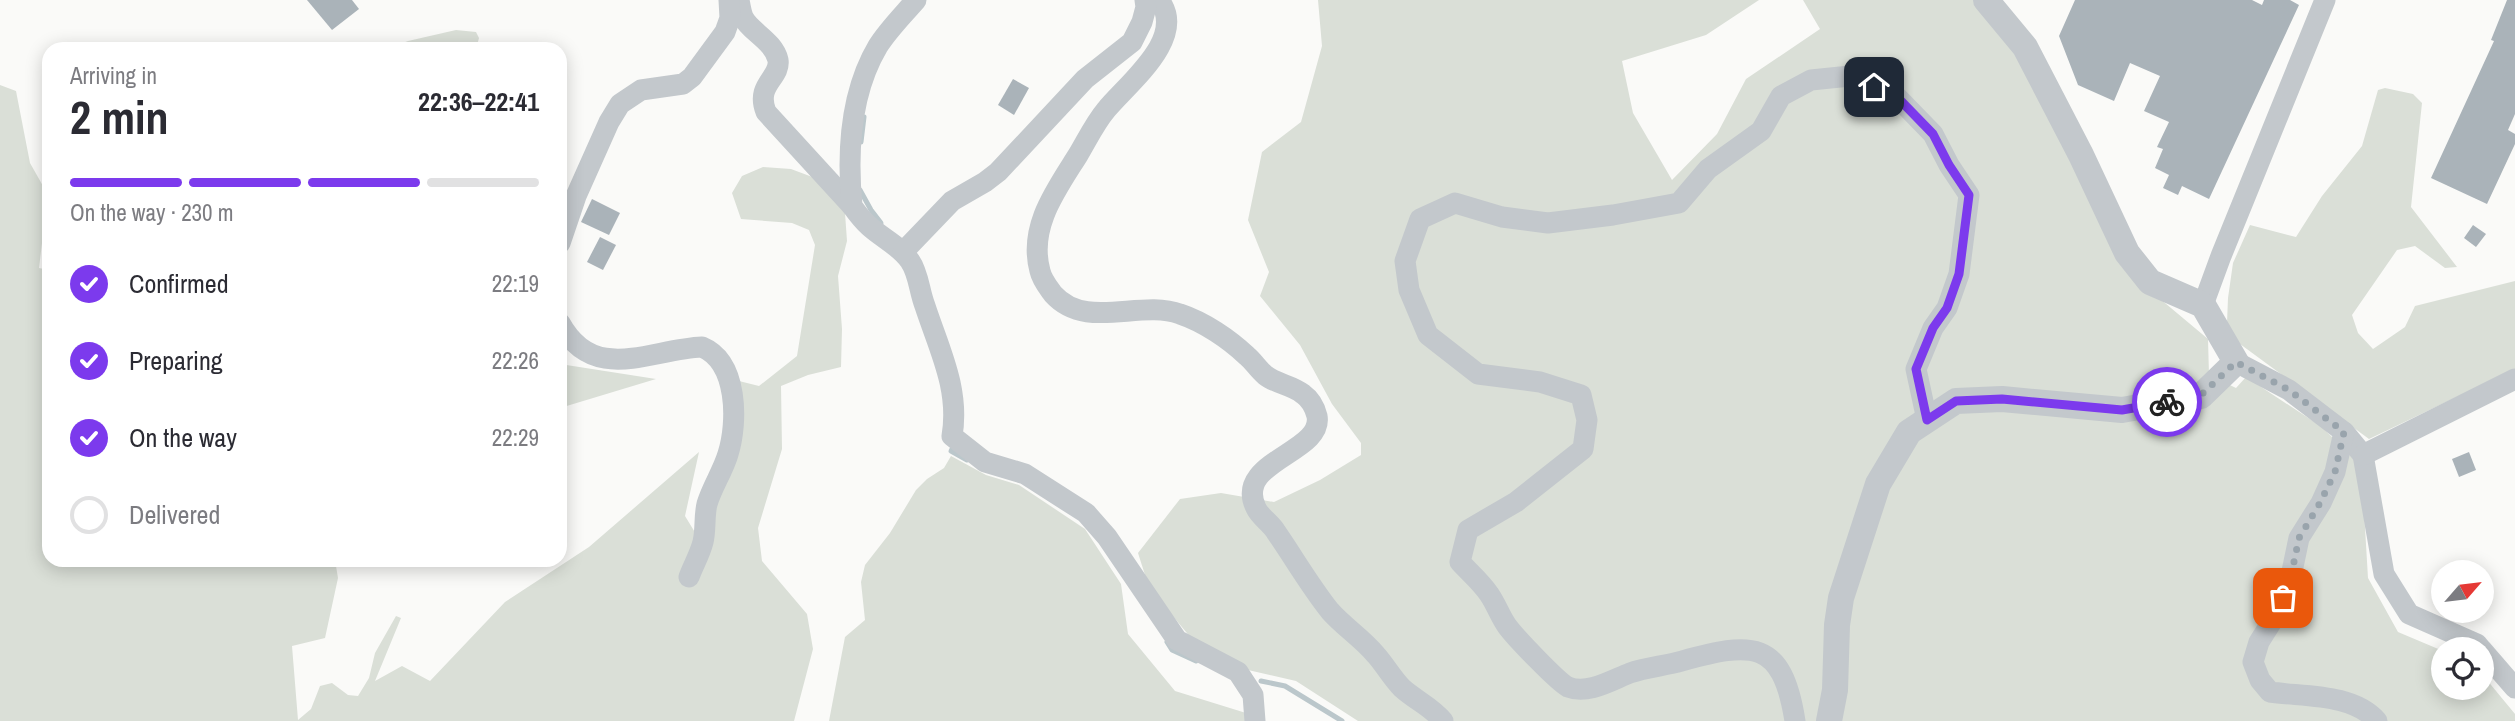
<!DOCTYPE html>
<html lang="en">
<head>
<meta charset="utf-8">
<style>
	body { margin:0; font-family:"Archivo Narrow",sans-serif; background:#f2f2f3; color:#2b2b33; height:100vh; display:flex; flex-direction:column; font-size:26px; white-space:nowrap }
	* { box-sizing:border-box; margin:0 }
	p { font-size:23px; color:#7c7c81 }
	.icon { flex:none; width:38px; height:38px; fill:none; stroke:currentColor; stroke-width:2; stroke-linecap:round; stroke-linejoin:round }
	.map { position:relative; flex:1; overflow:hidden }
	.sheet { position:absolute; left:42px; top:42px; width:525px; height:525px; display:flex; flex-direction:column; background:#fff; border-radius:21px; box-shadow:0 4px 18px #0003 }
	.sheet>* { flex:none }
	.needle { width:46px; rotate:62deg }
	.fabs { position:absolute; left:2431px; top:560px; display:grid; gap:14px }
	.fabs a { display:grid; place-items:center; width:63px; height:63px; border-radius:50%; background:#fff; box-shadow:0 4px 18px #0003; font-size:35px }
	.pin { position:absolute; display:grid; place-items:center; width:60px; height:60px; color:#fff; margin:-30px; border-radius:14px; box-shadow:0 4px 10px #0006 }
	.courier { position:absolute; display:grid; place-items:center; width:70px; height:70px; margin:-35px; border:5px solid #7c3aed; border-radius:50%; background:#fff; color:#222; box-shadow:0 2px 9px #0007 }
	.overview em { font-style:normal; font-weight:800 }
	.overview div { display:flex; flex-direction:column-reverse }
	.overview { display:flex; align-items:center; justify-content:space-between; height:119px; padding:0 28px }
	h1 { font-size:46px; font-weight:800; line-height:52px }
	.bar { display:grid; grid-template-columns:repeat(4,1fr); gap:10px 7px; align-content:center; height:84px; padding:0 28px }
	.bar i { height:9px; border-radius:5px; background:#e1e1e2 }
	.bar .on { background:#7c3aed }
	.bar p { grid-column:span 4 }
	ol { padding:0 28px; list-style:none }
	li { display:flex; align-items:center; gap:21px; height:77px }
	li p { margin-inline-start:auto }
	li .icon { padding:7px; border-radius:50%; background:#7c3aed; color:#fff; stroke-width:4 }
	li:last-child { color:#7c7c81 }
	li i { width:38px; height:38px; border:4px solid #e1e1e2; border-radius:50% }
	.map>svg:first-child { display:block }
</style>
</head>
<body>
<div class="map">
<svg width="2515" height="721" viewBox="0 0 2515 721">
	<rect width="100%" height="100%" fill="#fafaf8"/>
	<g fill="#dadfd7">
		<path d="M1318,0H1759L1706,35L1622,61L1633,113L1672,180L1717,134L1746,79L1820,29L1803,0H1976L2014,46L2122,267L2208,339L2209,375L2236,388L2246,377L2322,427L2354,459L2363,494L2368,578L2398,632L2443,651V688H2482V674L2515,714V721H1358L1296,681L1248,670L1191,638L1162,603L1146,578L1138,553L1180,499L1221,493L1274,502L1320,480L1361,455V443L1332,404L1300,345L1260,296L1269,272L1248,220L1262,152L1301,122L1322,46Z"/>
		<path d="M456,30L476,32L479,38L476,49H387L408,41Z"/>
		<path d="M0,85L16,91L30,163L43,186L46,210L39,268L49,270V560H335L338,578L325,638L292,646L298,720L311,709L320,686L332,683L348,695L358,696L369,678L375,653L396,616L401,618L375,681L402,666L430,681L505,602L589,547L699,452L685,516L696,534L739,381L759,386L797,356L815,245L809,230L792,223L741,219L732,193L742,176L763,167L791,169L815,178L845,213L847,241L838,276L842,329L841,367L808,375L781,386L782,449L758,528L762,561L807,614L813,649L794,721H0Z"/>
		<path d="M2385,88L2413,94L2422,103L2411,207L2457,267L2445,268L2415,246L2397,250L2352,315L2358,333L2373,349L2405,327L2415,306L2515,281V369L2369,439L2240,344L2227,323L2228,298L2233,263L2250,225L2296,237L2322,196L2362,146L2378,90Z"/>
		<path d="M560,364L656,379L560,408Z"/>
		<path d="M951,456L986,475L1019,485L1085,529L1121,584L1128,634L1175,691L1246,713L1247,721H829L845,637L865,620L861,582L865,565L890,533L916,490L927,479L944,468Z"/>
	</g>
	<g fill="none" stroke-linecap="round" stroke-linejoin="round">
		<g stroke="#bbc7cb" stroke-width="5">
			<path d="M861,142L864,117"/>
			<path d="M860,190L871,210L881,223"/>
			<path d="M954,445L951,451L967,460"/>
			<path d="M1167,642L1172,650L1196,661"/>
			<path d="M1261,681L1285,686L1342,721"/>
		</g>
	</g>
	<g fill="#aab3b9">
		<path d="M307,0H352L359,9L332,30Z"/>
		<path d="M2075,0H2252L2262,5L2264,0H2290L2299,5L2209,199L2182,186L2178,195L2163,188L2169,175L2155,168L2163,149L2157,147L2169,122L2144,111L2160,76L2130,63L2114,101L2078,85L2059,36Z"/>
		<path d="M2507,0H2515V114L2508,130L2515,134V144L2487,204L2431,178L2494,41L2491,40Z"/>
		<path d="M1013,79L1029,88L1014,115L998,105Z"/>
		<path d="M592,199L620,213L609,235L581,222Z"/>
		<path d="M2473,225L2486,234L2476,247L2464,238Z"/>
		<path d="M600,237L616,245L603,270L587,262Z"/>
		<path d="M2469,452L2476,470L2459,477L2452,459Z"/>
	</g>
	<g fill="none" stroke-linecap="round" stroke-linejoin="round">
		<g stroke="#c3c8cc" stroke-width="21">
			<path d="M739,0C740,5 741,12 743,17C749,31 774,41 778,60C781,78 755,84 766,112L852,206"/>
			<path d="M916,0C903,15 888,30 878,46C850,93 847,153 852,206C857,213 862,220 869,226C882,238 900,246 910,261C919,274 919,291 925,306C939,349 960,389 952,436L985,462L1025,474L1086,513L1107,537L1177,640L1238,672L1253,695L1255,721"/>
			<path d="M1159,0C1188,38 1127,84 1106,110C1095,123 1087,140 1078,155C1056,190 1028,227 1040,271C1042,280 1048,287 1053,294C1086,331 1140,299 1180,314C1204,322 1229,339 1247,356C1254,362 1258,369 1265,375C1276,384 1292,385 1303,394C1310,399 1315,408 1317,416C1324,453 1233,461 1256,508C1260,517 1271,523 1276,532C1294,558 1310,586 1330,611C1344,627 1362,638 1376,655C1385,665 1392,678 1402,688C1415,700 1432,707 1443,721"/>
			<path d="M560,243L576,196L609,122L620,104L641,90L683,84L692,77L725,32L730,18L729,0"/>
			<path d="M903,252L952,201L985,182L998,172L1085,79L1132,42L1142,22L1146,7L1145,0"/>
			<path d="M2203,305L2221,256L2325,0"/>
			<path d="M560,323C594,385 650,349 702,347C738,362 738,422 728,454C723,471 712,487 707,504C704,516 706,530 703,542C700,554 693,566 689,577"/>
			<path d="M2236,362L2289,390L2344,432L2363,455L2384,574L2409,614L2477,644L2481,649"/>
			<path d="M2344,432L2335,472L2321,503L2299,538L2290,581L2276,615L2259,642L2253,662L2260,680L2270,692C2304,697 2352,693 2377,721"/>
			<path d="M2363,455L2515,379"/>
			<path d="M2482,650L2515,688"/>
			<path d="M1795,721C1782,638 1751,642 1682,661C1665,666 1646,667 1630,673C1612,680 1588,695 1568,687C1558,682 1515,637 1507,626C1500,616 1496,604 1489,594C1481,582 1469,572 1460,562L1468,530L1516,502L1583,449L1587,420L1581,395L1540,382L1478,374L1428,335L1409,290L1405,261L1420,219L1455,203L1502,217L1548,223L1613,215L1679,203L1708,169L1761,131L1781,96L1811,80L1850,76L1898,98L1933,134L1949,165L1969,195L1959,274L1947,308L1933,328L1916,369L1927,420"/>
		</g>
		<path stroke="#c3c8cc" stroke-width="26" d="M1829,721L1835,690L1837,625L1841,598L1878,484L1909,432L1956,401L2002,399L2122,410L2201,396L2236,362L2203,305L2150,282L2127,253L2081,155L2025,47L1986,0"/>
	</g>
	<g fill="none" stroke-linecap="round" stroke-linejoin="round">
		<path stroke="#99a4ac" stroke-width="7" stroke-dasharray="0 12.6" d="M2167,402L2200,396L2236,362L2289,390L2344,432L2335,472L2320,503L2299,538L2290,581L2283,598"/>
		<path stroke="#7c3aed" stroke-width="9" d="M1874,87L1898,98L1933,134L1949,165L1969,195L1959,274L1947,308L1933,328L1916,369L1927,420L1956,401L2002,399L2122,410L2167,402"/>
	</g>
</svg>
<div class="fabs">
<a><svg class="needle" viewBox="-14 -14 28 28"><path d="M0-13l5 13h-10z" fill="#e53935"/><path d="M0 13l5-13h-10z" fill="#7c7c81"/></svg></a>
<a><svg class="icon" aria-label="locate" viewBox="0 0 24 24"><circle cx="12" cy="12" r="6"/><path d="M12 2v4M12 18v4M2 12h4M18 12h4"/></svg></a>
</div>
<div class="pin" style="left:2283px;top:598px;background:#ea580c"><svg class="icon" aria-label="bag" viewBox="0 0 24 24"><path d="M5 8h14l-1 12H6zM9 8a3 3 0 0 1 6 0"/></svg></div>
<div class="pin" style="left:1874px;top:87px;background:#1f2937"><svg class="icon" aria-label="home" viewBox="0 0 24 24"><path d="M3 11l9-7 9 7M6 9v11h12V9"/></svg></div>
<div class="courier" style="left:2167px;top:402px"><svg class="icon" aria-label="bike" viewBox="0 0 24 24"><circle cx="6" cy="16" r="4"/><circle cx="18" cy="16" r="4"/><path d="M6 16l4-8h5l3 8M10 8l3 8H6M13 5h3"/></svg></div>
<section class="sheet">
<div class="overview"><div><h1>2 min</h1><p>Arriving in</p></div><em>22:36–22:41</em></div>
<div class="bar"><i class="on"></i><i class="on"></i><i class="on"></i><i></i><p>On the way · 230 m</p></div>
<ol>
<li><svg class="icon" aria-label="check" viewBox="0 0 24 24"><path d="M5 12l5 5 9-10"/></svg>Confirmed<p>22:19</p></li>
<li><svg class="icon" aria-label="check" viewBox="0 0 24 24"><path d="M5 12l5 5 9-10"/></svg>Preparing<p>22:26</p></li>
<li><svg class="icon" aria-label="check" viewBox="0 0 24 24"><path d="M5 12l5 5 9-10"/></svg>On the way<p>22:29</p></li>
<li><i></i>Delivered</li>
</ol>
</section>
</div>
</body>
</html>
